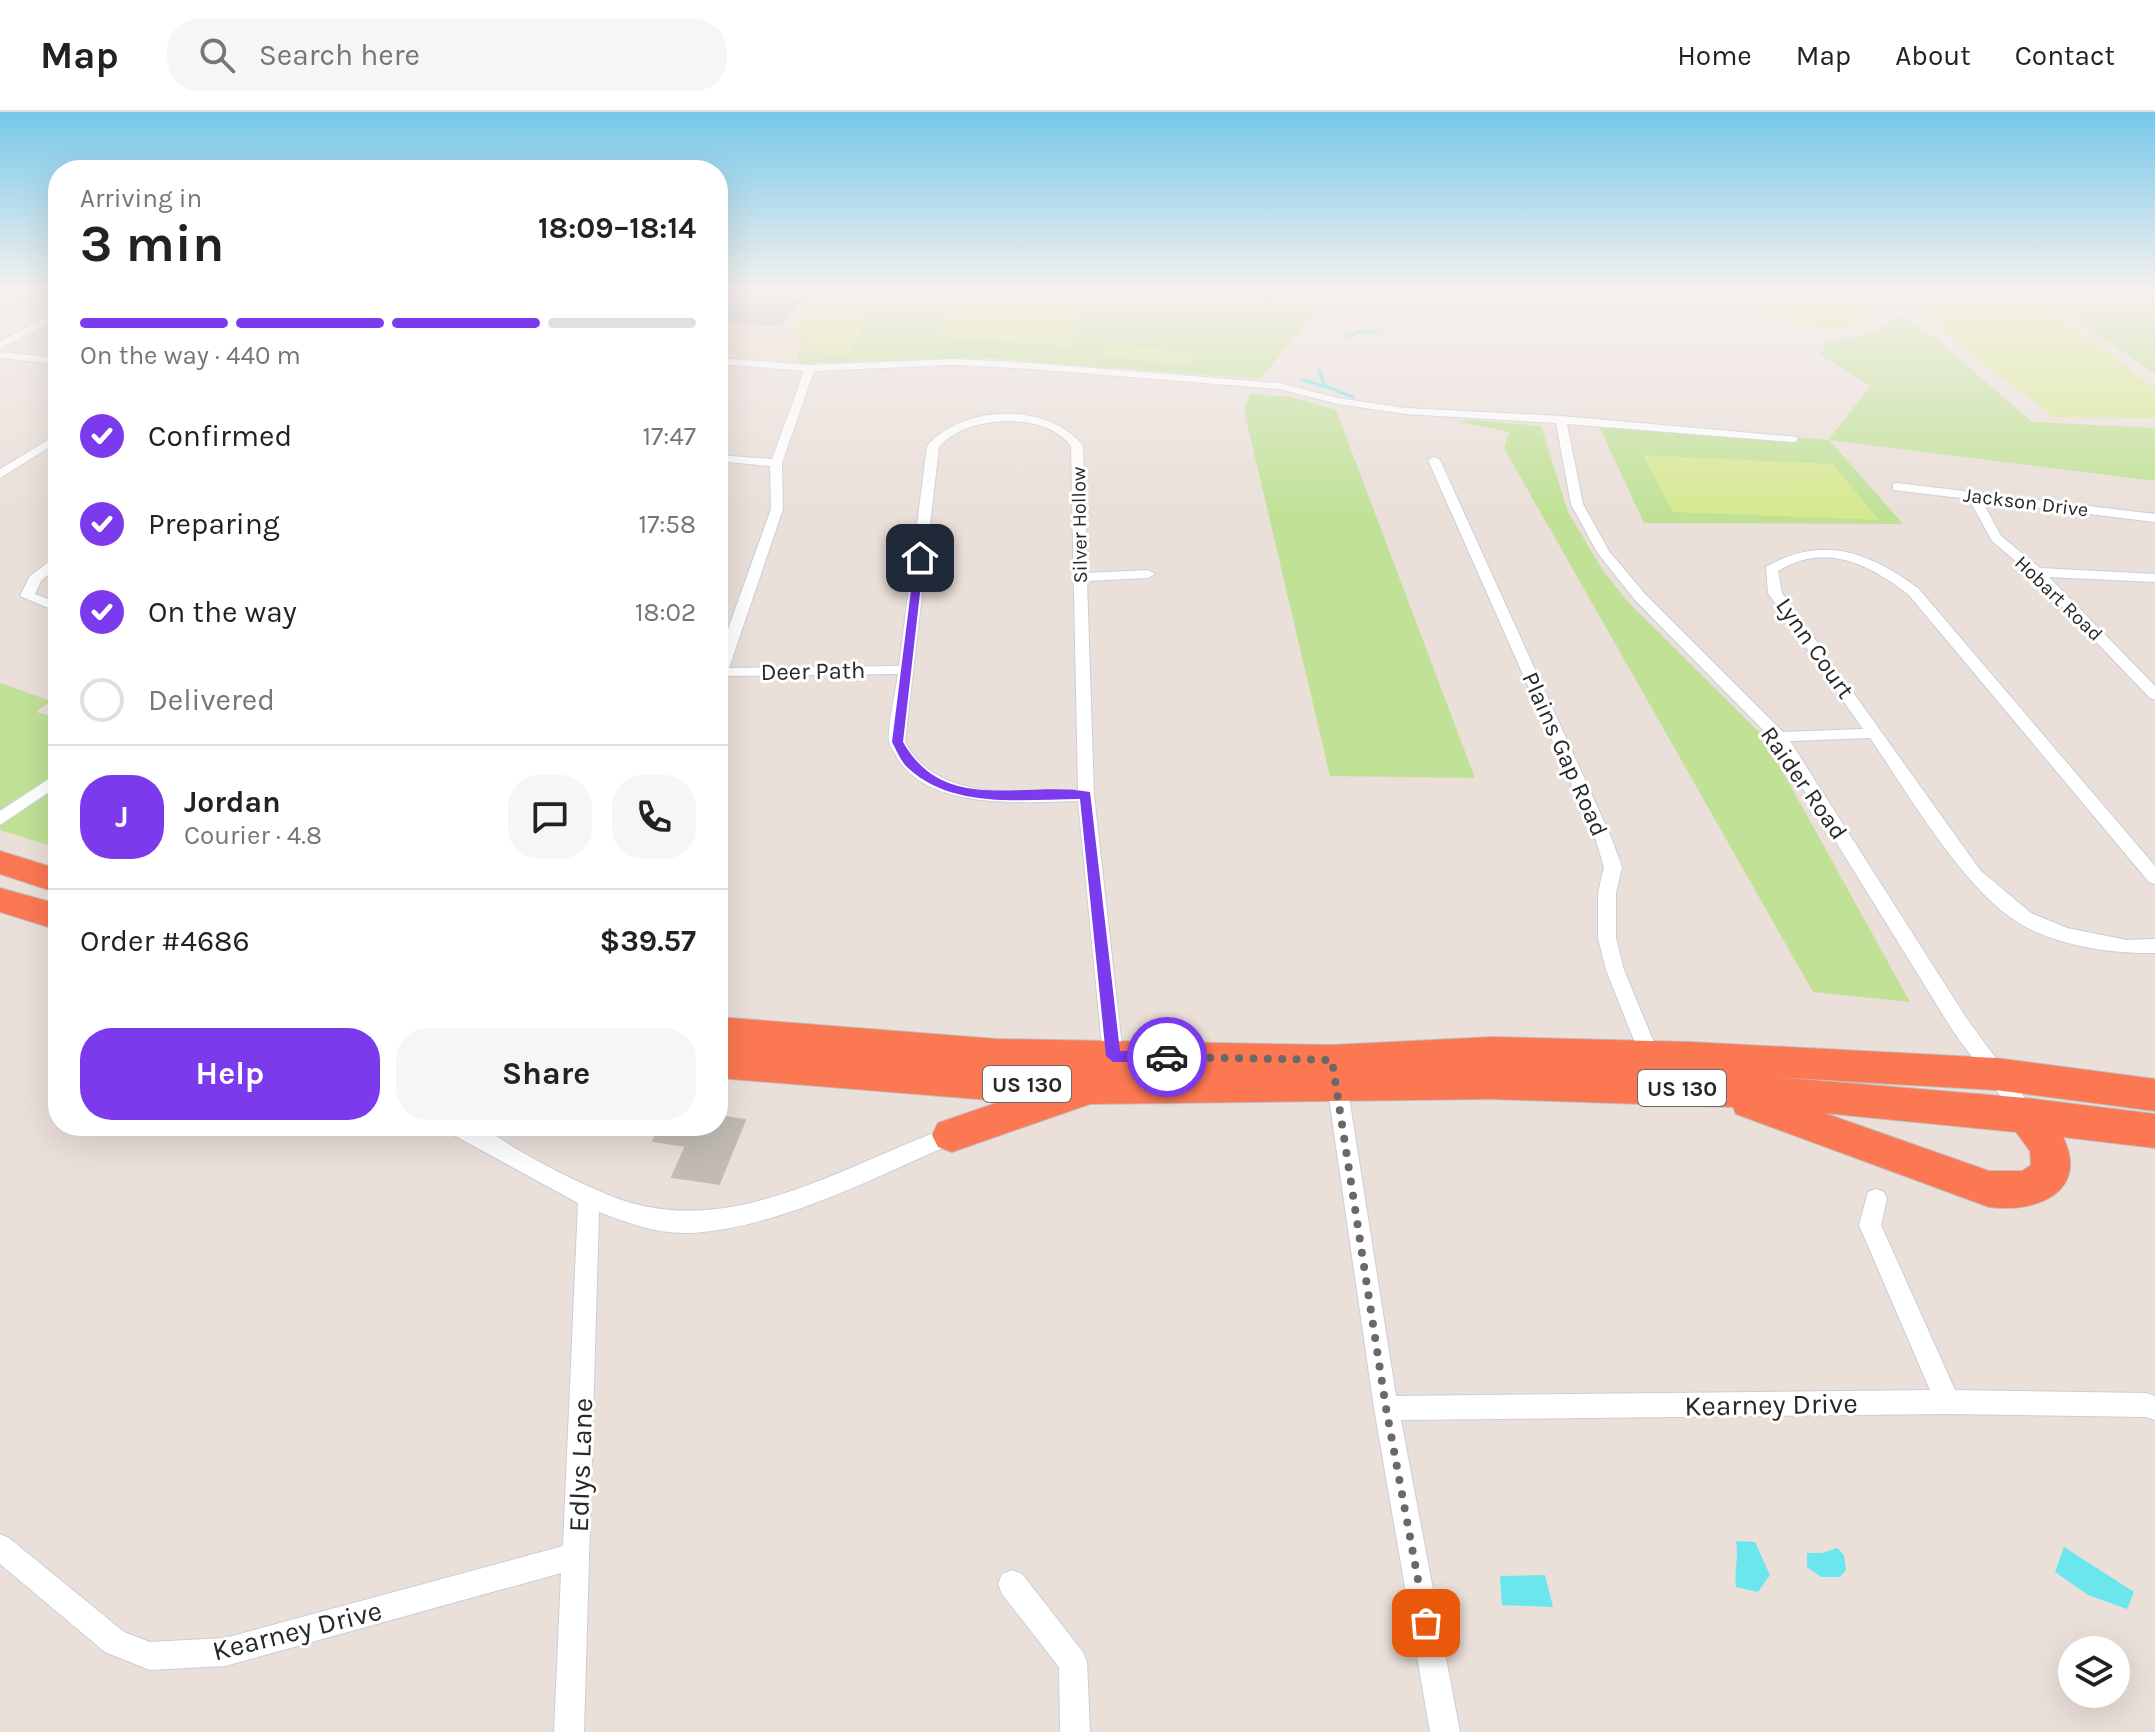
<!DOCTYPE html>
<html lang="en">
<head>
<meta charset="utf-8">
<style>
	body { margin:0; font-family:Karla,sans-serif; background:#f6f6f6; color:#222; height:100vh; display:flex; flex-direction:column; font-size:30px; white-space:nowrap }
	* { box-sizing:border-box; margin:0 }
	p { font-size:26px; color:#767676 }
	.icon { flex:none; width:44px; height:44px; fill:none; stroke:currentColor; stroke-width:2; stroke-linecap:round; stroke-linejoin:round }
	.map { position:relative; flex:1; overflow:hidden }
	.drawer { position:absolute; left:48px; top:48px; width:680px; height:976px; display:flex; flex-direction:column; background:#fff; border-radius:32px; box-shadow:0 8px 32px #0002 }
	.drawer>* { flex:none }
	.fabs { position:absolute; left:2058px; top:1524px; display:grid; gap:16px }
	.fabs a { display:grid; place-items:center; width:72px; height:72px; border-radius:50%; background:#fff; box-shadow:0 8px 32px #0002; font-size:40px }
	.pin { position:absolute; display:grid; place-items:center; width:68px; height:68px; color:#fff; margin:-34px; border-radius:16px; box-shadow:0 4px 12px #0006 }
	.courier { position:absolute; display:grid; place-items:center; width:80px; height:80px; margin:-40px; border:6px solid #7c3aed; border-radius:50%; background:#fff; color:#222; box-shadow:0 2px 10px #0007 }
	.head em { font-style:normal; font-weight:700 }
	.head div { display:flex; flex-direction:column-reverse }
	.head { display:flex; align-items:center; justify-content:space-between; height:136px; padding:0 32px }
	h1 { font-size:52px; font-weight:700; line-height:60px }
	.bar { display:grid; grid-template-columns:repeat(4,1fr); gap:12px 8px; align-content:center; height:96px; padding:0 32px }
	.bar i { height:10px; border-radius:6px; background:#e0e0e0 }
	.bar .on { background:#7c3aed }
	.bar p { grid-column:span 4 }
	.line { display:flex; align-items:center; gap:20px; padding:0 32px; border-top:2px solid #e0e0e0 }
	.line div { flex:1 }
	.round { display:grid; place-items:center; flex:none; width:84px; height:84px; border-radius:32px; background:#f6f6f6 }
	ol { padding:0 32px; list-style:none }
	li { display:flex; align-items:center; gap:24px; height:88px }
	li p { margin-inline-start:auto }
	li .icon { padding:8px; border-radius:50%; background:#7c3aed; color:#fff; stroke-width:4 }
	li:last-child { color:#767676 }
	li i { width:44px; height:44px; border:4px solid #e0e0e0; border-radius:50% }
	.primary-button { display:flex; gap:16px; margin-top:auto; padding:16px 32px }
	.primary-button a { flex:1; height:92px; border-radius:32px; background:#7c3aed; color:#fff; font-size:32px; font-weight:700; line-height:92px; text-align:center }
	.primary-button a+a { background:#f6f6f6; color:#222 }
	header { display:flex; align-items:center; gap:48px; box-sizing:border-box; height:112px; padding:0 40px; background:#fff; border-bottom:2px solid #e0e0e0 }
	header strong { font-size:38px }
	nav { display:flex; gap:44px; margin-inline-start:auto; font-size:28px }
	.search { width:560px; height:72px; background:#f6f6f6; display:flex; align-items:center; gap:20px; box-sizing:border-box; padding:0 28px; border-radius:32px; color:#767676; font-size:30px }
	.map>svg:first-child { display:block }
</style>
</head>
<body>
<header>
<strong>Map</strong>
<div class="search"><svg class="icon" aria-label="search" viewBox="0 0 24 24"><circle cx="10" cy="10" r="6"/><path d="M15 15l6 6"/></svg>Search here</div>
<nav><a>Home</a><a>Map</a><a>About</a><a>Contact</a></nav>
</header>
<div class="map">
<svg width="2155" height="1620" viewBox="0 0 2155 1620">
	<rect width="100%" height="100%" fill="#eadfd9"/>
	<path fill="#ecd9c8" d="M718,177H814L818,193L814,205H802L803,232L798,240L799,251L718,243Z"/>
	<g fill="#c0e196">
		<path d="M811,177H1358L1355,182L1326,188L1260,267L984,246L799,251L798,240L803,232L793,223L802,205H813L818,194Z"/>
		<path d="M2032,177H2093L2155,191V262Z"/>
		<path d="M1901,203L1936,227L2032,310L2155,316V369L1829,328L1903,412L1644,411L1597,310L1828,328L1871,274L1819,242L1832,227C1860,229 1878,219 1901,203Z"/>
		<path d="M1250,282L1291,285L1336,298L1475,666L1330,664L1244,298Z"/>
		<path d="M1471,308L1541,314L1568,400L1602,457L1628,490L1763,624L1910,890L1813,880L1504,336L1509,320L1460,310Z"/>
		<path d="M0,571L51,589L36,600L58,606V736L0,718Z"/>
	</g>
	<g fill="#d6e991">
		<path d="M960,177C1001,177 1060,167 1083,209L1071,235L936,224Z"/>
		<path d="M1727,177C1767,177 1853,165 1876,205C1832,239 1767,198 1727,177Z"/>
		<path d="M1900,177L2035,182L2155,277V306L2054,305L1963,236Z"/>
		<path d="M802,205L865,207L851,242L798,240L810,225L793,223Z"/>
		<path d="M1107,233L1193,240L1190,252L1102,245Z"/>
		<path d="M1643,343L1833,352L1879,408L1673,400Z"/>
	</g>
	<g fill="#6ce6ed">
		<path d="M1736,1429L1755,1430L1770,1463L1758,1480L1736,1475C1734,1458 1739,1446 1736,1429Z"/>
		<path d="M2064,1435L2134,1480L2127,1497L2088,1483L2055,1460Z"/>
		<path d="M1837,1436L1844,1443L1846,1458L1840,1465H1821L1807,1455V1441H1822Z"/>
		<path d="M1545,1463L1553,1495L1502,1493L1500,1464Z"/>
	</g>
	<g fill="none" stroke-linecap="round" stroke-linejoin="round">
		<g stroke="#6ce6ed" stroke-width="3">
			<path d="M1347,225L1358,220H1377"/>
			<path d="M1319,258L1325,274L1353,285"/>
			<path d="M1302,268L1324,274"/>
		</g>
	</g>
	<g fill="#c2bbb5" stroke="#c5bbb3" stroke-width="2">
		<path d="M732,177H761L756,182L803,188L780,214L718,208V180L728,181Z"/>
		<path d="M718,1004L745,1008L719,1072L672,1065L686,1034L653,1029L660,1014H718Z"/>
	</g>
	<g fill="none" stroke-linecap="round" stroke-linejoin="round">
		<defs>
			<g id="street">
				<path d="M58,199V206L0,236V229Z"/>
				<path d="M0,240L58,246V252L0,246Z"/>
				<path d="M718,246L810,253L954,247L1031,251L1279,271L1338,286L1406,296L1561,304L1797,325V329L1793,330L1567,312L1583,392L1609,439L1645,482L1783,620L1863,617L1768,481L1766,455C1822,422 1869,440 1918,476L2155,754V772L2149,770L1908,482C1867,451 1825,430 1778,459L1782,481L1980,758L2031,801L2067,816L2127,828L2155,827V841C2112,842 2057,834 2019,811C1963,777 1908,681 1870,626L1790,629L1967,907L2033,997L2036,1003L2033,1009L2026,1012L2019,1009L1953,919L1773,628L1635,488L1597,440L1571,392L1556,311L1406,302L1338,292L1279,277L1031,257L954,253L814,259L782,351L783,397L729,556L899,554L927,334C963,292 1049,290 1083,334L1087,461L1148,458L1155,462L1148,466L1087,469L1094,683L1123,944L1120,950L1113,952L1106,950L1103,944L1078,689C1026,690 930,699 898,647C896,642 890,635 889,630C887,618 896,577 898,562L726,564L718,569V545L771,397L770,354L718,349V343L772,347L804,259L718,252ZM1006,309C1032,310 1054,313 1071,334L1078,678C1019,679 938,691 905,630L939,335C958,315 980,311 1006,309Z"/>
				<path d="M58,322V330L0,366V357Z"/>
				<path d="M1434,345L1440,348L1611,725L1622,755L1616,781V826L1624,858L1660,945L1657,951L1650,953L1643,951L1606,858L1598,826V781L1604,755L1595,725L1428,348Z"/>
				<path d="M1897,371L2155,402V410L1982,389L2001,424L2040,456L2155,462V470L2049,465L2155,574V588L2150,586L2032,463L1992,429L1969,387L1893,378V372Z"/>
				<path d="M58,443V454L41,469L35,482L58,491V500L20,484L30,464Z"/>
				<path d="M58,661V674L0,713V699Z"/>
				<path d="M1337,964L1344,966L1347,972L1396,1284L1930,1278L1859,1113L1868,1080L1876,1077L1884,1080L1887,1087L1881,1113L1955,1278L2146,1281L2155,1284V1308L2146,1305L1948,1302L1401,1308L1460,1620H1430L1374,1296L1327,972L1330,966Z"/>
				<path d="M445,1014C454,1014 466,1012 475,1014C489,1018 505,1030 518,1038C544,1053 571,1067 599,1079C721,1136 838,1055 952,1014L959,1017L962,1023L959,1029C876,1064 779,1117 688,1121C657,1122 628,1111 599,1100L584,1620H554L561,1461L225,1554L150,1558L105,1540L0,1452V1422L9,1426L124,1520L150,1530L225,1526L563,1434L578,1091L448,1020Z"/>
				<path d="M1012,1458L1022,1462L1083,1540L1087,1550L1090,1620H1060L1059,1555L1002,1482L998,1472L1002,1462Z"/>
			</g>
			<g id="highway">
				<path d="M0,739L58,757V781L0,762Z"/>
				<path d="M0,776L58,792V818L0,800Z"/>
				<path d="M718,905L997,927L1332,933L1492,925L1690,930L1995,946L2155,967V999L1995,978L1774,965L2026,986L2155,1002V1036L2063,1025C2090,1081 2035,1101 1989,1095L1736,1002L1733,995L1490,987L1090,992L952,1040L938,1035L932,1023L938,1011L1002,989L718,966ZM1824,1001L2016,1020L2030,1039L2031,1053L2022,1059H1989Z"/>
			</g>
		</defs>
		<use href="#street" stroke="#c8cfda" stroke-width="2"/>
		<use href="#highway" stroke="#bebebe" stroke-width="2"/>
		<use href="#street" fill="#fff" fill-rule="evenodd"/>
		<use href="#highway" fill="#fc7853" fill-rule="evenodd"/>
	</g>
	<linearGradient id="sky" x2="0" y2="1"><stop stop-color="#76c8ea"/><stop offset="0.44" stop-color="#f6f1ee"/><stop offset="1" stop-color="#f6f1ee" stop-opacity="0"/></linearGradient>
	<rect width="2155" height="403" fill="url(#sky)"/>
	<path fill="#7c3aed" d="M920,443L924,446L903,630C945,704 1024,668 1090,680L1120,939H1167L1174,945L1172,950H1113L1106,944L1080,687C1025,687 953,698 908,656C901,650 897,639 892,630L915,446Z"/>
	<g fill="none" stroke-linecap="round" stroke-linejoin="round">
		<path stroke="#6c6866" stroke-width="8" stroke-dasharray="0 14.4" d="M1167,945L1332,948L1386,1296L1426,1511"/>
	</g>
	<g text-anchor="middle" stroke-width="6" stroke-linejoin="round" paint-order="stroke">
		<g font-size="20" fill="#282828" stroke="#fff">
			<text transform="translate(2026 390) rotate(7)" y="7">Jackson Drive</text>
			<text transform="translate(1079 413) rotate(-91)" y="7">Silver Hollow</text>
			<text transform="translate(2059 486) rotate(44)" y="7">Hobart Road</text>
		</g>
		<g fill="#fff" stroke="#686868" stroke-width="2">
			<rect x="983" y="954" width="88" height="36" rx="6"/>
			<rect x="1638" y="958" width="88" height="36" rx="6"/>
		</g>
		<g font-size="22" font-weight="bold" fill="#282828">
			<text x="1027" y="980">US 130</text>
			<text x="1682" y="984">US 130</text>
		</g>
		<g font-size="24" fill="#282828" stroke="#fff">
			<text transform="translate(1815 536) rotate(55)" y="8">Lynn Court</text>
			<text transform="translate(813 559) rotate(-1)" y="8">Deer Path</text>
			<text transform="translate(1565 642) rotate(66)" y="8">Plains Gap Road</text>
			<text transform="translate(1804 671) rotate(55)" y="8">Raider Road</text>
		</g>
		<g font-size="28" fill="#282828" stroke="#fff">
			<text transform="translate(1771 1292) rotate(-1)" y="10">Kearney Drive</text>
			<text transform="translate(580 1353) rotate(-88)" y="10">Edlys Lane</text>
			<text transform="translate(297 1518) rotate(-14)" y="10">Kearney Drive</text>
		</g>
	</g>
</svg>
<div class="fabs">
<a><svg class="icon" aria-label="layers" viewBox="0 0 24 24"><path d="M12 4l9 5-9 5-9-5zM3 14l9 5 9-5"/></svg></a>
</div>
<div class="pin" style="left:1426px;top:1511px;background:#ea580c"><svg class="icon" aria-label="bag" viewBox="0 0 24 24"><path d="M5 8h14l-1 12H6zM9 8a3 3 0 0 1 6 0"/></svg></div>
<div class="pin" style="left:920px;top:446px;background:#1f2937"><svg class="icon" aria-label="home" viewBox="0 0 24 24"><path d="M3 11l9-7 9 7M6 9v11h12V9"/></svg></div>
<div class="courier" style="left:1167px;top:945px"><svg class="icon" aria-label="car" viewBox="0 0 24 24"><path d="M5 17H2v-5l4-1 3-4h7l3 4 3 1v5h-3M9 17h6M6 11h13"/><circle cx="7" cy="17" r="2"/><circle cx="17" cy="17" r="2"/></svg></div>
<section class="drawer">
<div class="head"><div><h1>3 min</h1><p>Arriving in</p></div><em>18:09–18:14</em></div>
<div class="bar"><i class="on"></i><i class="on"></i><i class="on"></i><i></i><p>On the way · 440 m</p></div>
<ol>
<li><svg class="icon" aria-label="check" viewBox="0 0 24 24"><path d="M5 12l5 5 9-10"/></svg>Confirmed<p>17:47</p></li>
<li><svg class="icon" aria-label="check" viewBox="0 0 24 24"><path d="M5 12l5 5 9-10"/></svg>Preparing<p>17:58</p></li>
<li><svg class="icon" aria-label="check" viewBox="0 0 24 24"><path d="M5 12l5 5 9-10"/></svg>On the way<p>18:02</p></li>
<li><i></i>Delivered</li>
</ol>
<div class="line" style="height:144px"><b class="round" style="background:#7c3aed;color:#fff">J</b><div><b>Jordan</b><p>Courier · 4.8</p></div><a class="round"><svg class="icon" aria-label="chat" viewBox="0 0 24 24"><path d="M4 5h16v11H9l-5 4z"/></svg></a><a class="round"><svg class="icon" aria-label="phone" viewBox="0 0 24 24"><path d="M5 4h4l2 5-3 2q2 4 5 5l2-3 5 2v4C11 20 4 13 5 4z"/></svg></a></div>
<div class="line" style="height:104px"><div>Order #4686</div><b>$39.57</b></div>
<div class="primary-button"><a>Help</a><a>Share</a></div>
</section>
</div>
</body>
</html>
